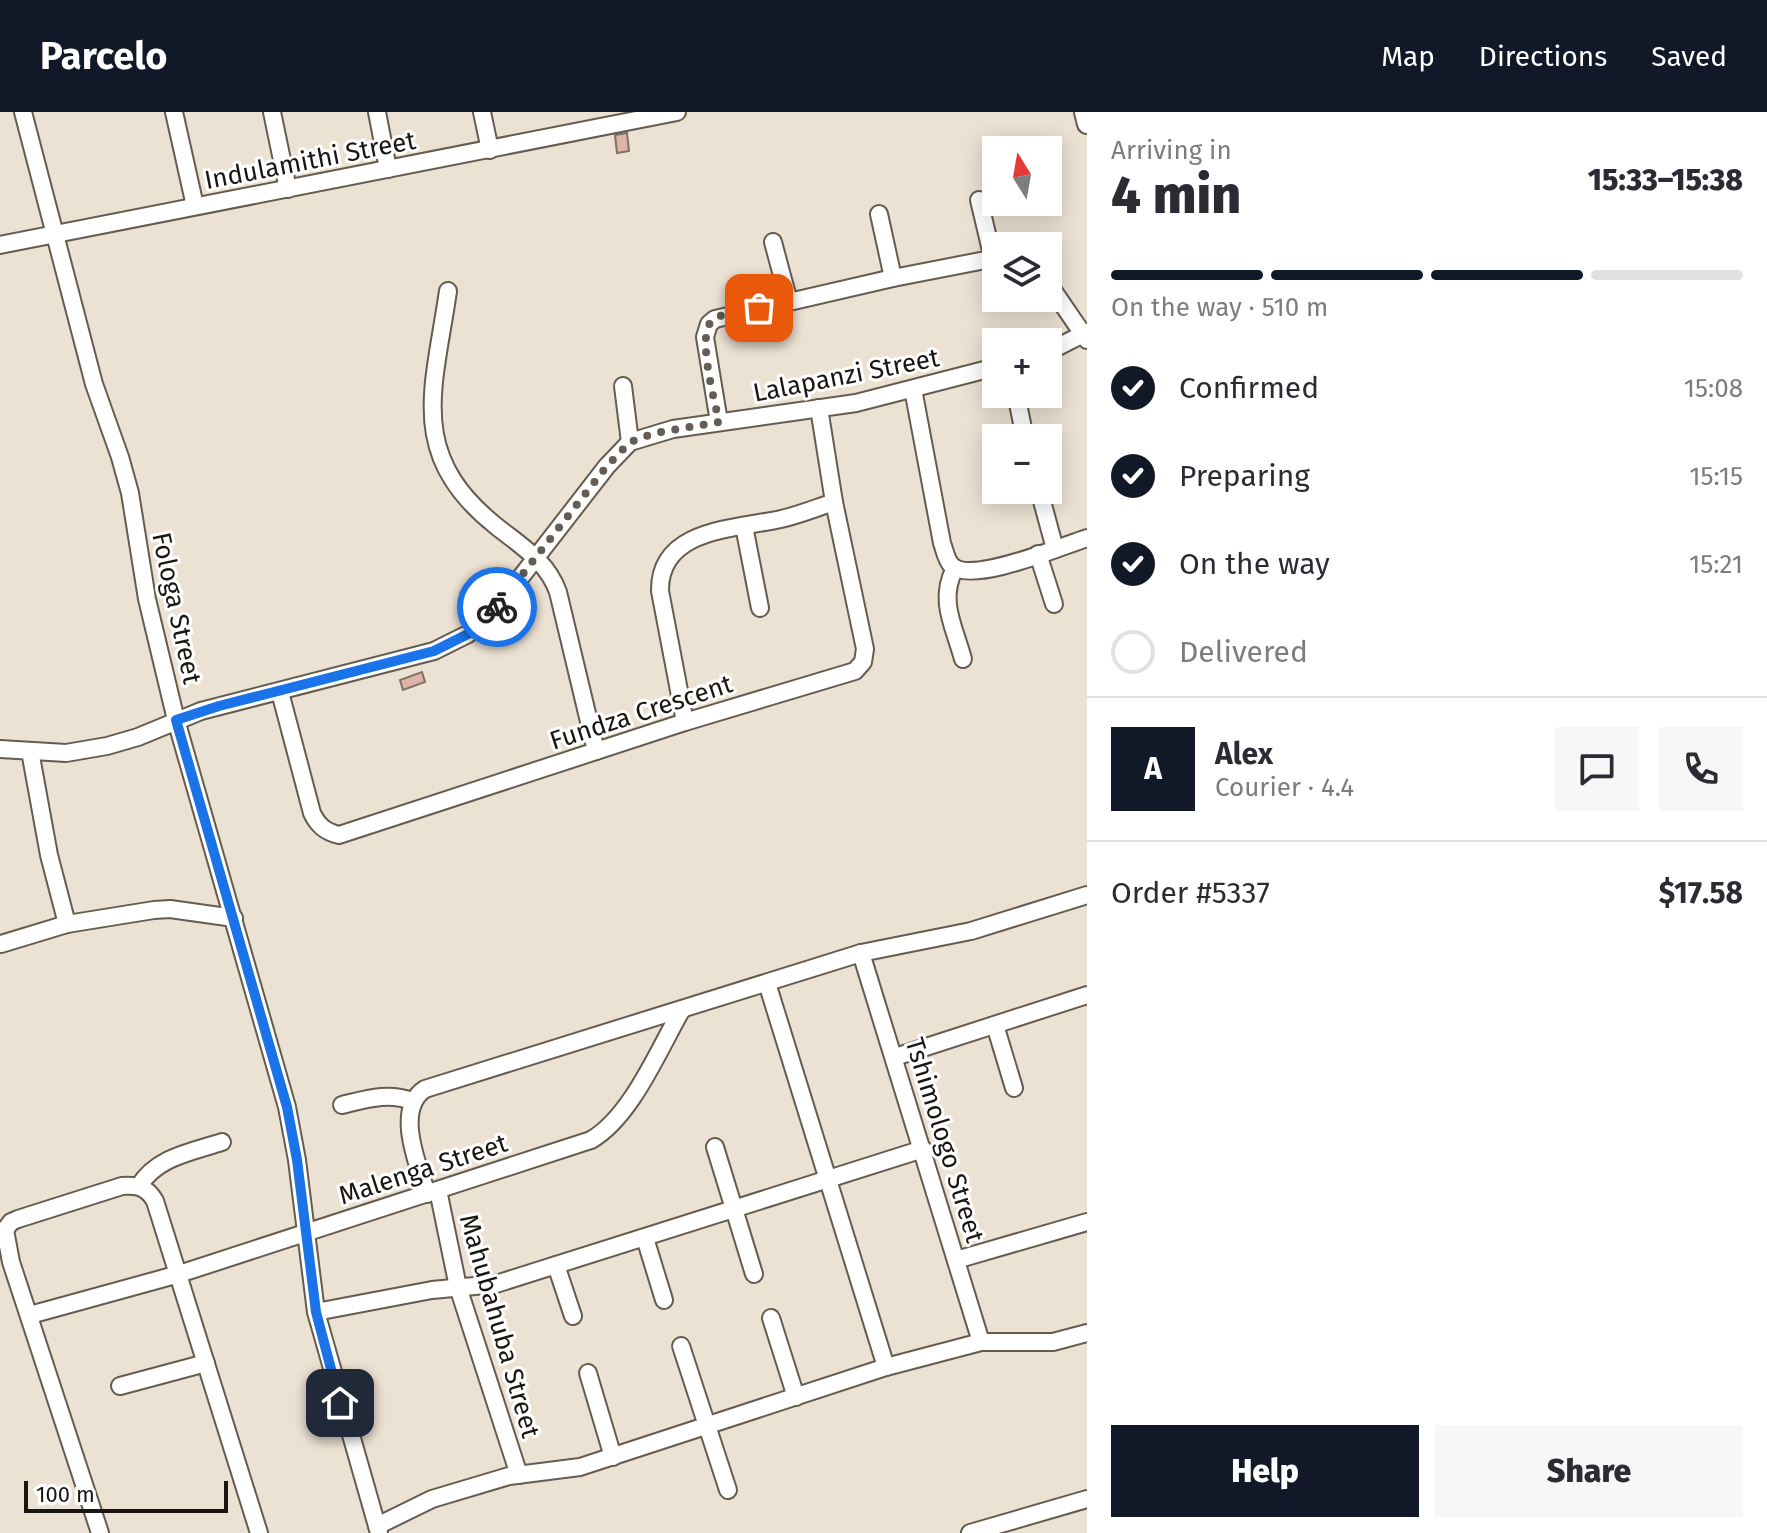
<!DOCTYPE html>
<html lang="en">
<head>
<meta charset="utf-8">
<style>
	body { margin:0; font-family:"Fira Sans",sans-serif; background:#f7f7f7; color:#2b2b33; height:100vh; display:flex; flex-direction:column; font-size:30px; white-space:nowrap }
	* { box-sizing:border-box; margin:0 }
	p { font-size:26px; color:#7c7c81 }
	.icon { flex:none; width:44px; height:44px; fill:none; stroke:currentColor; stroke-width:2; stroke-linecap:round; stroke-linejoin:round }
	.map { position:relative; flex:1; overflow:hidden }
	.side { display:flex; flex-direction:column; background:#fff; width:680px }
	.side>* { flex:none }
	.needle { width:52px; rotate:349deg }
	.controls { position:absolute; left:982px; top:24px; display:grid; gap:16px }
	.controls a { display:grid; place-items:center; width:80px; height:80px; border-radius:0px; background:#fff; box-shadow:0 4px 20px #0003; font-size:40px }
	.scale { position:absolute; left:24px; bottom:20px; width:204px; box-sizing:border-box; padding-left:8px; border:4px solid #191510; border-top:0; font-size:22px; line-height:28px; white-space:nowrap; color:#191510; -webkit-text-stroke:6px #fff; paint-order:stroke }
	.pin { position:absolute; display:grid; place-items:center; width:68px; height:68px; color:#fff; margin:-34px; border-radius:16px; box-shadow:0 4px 12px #0006 }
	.courier { position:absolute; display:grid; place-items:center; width:80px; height:80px; margin:-40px; border:6px solid #1a73e8; border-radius:50%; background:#fff; color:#222; box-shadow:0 2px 10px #0007 }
	.summary em { font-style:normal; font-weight:800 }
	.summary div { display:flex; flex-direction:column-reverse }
	.summary { display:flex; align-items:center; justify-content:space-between; height:136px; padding:0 24px }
	h1 { font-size:52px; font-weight:800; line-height:60px }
	.bar { display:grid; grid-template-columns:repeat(4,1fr); gap:12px 8px; align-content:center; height:96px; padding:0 24px }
	.bar i { height:10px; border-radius:6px; background:#e1e1e2 }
	.bar .current { background:#111827 }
	.bar p { grid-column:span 4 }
	.line { display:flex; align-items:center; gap:20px; padding:0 24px; border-top:2px solid #e1e1e2 }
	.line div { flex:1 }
	.round { display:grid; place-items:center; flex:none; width:84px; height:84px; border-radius:0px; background:#f7f7f7 }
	ol { padding:0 24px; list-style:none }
	li { display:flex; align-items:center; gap:24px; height:88px }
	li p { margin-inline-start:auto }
	li .icon { padding:8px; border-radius:50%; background:#111827; color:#fff; stroke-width:4 }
	li:last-child { color:#7c7c81 }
	li i { width:44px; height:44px; border:4px solid #e1e1e2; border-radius:50% }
	.button { display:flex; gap:16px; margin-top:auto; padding:16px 24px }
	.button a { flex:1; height:92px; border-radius:0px; background:#111827; color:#fff; font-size:32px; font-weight:800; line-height:92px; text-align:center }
	.button a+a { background:#f7f7f7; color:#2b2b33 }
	header { display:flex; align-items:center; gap:48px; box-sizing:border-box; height:112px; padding:0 40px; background:#111827; color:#fff }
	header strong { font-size:38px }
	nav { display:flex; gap:44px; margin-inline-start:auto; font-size:28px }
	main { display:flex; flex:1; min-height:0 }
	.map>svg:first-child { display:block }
</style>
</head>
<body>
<header>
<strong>Parcelo</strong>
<nav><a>Map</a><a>Directions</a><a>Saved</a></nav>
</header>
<main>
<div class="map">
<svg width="1087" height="1421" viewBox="0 0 1087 1421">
	<rect width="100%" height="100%" fill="#ece2d3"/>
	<g fill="#dfb3a6" stroke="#806f6a" stroke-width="2">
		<path d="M627,21L629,39L617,41L615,23Z"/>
		<path d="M422,560L425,570L403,578L400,568Z"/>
	</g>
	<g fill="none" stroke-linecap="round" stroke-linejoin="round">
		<defs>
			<g id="minor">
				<path d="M23,0L94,272L120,345L130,381L147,487L176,608L287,995L297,1048L316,1200L379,1421"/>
				<path d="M174,0L195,94"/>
				<path d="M272,0L288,77"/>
				<path d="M377,0L388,57"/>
				<path d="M482,0L490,38"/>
				<path d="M979,88L993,147"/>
				<path d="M879,102L893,166"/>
				<path d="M773,130L789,190"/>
				<path d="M0,133L677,0"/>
				<path d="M1048,171L1087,228"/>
				<path d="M448,179C434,277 406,342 496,414C521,434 547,449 558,480L596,639"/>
				<path d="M1048,240L1087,220"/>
				<path d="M623,274L630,330"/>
				<path d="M913,277L942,431C945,439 946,448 952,454C973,472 1062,434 1087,426"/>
				<path d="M1016,282L1025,326"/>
				<path d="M719,310L705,225L709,212L715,207L893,166L996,146"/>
				<path d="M1039,378L1055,437"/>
				<path d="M744,414L760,496"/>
				<path d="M1038,442L1054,492"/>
				<path d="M955,456C938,488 954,514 963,547"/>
				<path d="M280,580L312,701C318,714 326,720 339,723L685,610L855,559L863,550L865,537L834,390L819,296"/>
				<path d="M685,610L660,479C659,416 736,417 781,407C799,403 816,396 834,390"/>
				<path d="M0,637L66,641L107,634L138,625L201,599L434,539L468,522L500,492L607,354L630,330L673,317L856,291L996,255"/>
				<path d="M30,639L49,743L67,812"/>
				<path d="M1,832L67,812L154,798L170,797L234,806"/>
				<path d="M861,841L981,1230"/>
				<path d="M767,871L886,1255"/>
				<path d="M995,913L1014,976"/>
				<path d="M895,945L1087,883"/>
				<path d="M342,993C367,987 388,980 412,989"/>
				<path d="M715,1035L754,1162"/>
				<path d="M139,1074C157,1045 191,1040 222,1030"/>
				<path d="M438,1078L458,1175L519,1363"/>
				<path d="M427,1082C418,1053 394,997 425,977L861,841L971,819L1087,783"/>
				<path d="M645,1126L664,1188"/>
				<path d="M956,1148L1087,1110"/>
				<path d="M556,1153L573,1204"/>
				<path d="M316,1200L432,1178L496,1172L923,1037"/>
				<path d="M30,1203L179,1162L591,1028C631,1005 658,939 681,899"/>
				<path d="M771,1206L796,1285"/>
				<path d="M681,1234L728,1378"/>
				<path d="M588,1261L613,1345"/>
				<path d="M120,1274L206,1251"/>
				<path d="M377,1414L432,1387L509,1364L580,1355L886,1255L981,1230H1053L1087,1221"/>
				<path d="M100,1421L11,1150L5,1118L11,1110L18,1107L122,1074C138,1073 147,1075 155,1089L259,1421"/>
				<path d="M970,1421L1087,1387"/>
			</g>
			<path id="tertiary" d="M1084,0L1087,12"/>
		</defs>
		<use href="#minor" stroke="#655c4f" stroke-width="20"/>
		<use href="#tertiary" stroke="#655c4f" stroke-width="22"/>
		<use href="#minor" stroke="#fff" stroke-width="16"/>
		<use href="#tertiary" stroke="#fff" stroke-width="18"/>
	</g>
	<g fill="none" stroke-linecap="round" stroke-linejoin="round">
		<path stroke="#635d54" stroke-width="8" stroke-dasharray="0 14.4" d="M497,495L607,354L630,330L655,321L719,310C715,290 697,225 711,210C722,199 745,199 759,196"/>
		<path stroke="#1a73e8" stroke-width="10" d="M340,1291L316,1200L297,1048L287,995L176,608L219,594L434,539L468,522L497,495"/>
	</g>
	<g text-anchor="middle" stroke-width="6" stroke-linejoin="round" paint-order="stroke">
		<g font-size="26" fill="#191510" stroke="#fff">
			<text transform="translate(310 48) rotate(-11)" y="9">Indulamithi Street</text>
			<text transform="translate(846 263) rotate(-11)" y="9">Lalapanzi Street</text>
			<text transform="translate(177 496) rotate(78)" y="9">Fologa Street</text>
			<text transform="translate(641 600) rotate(-18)" y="9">Fundza Crescent</text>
			<text transform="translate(945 1028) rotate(73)" y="9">Tshimologo Street</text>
			<text transform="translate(423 1057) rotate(-18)" y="9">Malenga Street</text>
			<text transform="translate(500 1214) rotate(74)" y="9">Mahubahuba Street</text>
		</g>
	</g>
</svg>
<div class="controls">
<a><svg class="needle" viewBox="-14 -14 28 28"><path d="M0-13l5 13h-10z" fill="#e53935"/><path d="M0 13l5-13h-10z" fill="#7c7c81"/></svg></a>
<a><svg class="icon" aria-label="layers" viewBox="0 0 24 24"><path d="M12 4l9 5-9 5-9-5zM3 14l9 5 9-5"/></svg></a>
<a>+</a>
<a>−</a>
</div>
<div class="scale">100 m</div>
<div class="pin" style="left:759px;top:196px;background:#ea580c"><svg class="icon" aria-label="bag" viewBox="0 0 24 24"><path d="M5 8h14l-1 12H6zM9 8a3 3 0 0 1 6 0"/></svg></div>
<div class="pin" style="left:340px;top:1291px;background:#1f2937"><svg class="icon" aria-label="home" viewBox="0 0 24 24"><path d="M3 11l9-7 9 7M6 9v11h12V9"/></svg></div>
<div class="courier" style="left:497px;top:495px"><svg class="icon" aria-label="bike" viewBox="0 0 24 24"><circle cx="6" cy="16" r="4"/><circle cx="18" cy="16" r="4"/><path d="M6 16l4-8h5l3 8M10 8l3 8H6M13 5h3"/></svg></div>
</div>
<section class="side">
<div class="summary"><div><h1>4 min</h1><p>Arriving in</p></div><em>15:33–15:38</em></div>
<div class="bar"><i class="current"></i><i class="current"></i><i class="current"></i><i></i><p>On the way · 510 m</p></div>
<ol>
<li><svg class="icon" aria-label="check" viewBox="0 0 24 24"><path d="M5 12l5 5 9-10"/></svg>Confirmed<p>15:08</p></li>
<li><svg class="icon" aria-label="check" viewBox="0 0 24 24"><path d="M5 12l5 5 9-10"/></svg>Preparing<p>15:15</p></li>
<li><svg class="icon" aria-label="check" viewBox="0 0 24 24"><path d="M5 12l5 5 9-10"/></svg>On the way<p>15:21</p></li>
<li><i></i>Delivered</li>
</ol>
<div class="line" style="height:144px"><b class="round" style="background:#111827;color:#fff">A</b><div><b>Alex</b><p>Courier · 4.4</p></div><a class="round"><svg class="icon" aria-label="chat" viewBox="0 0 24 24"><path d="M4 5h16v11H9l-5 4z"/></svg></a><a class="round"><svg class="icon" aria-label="phone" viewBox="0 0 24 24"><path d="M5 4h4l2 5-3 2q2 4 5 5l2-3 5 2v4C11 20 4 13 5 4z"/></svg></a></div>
<div class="line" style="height:104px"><div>Order #5337</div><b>$17.58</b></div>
<div class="button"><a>Help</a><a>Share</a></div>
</section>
</main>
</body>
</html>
